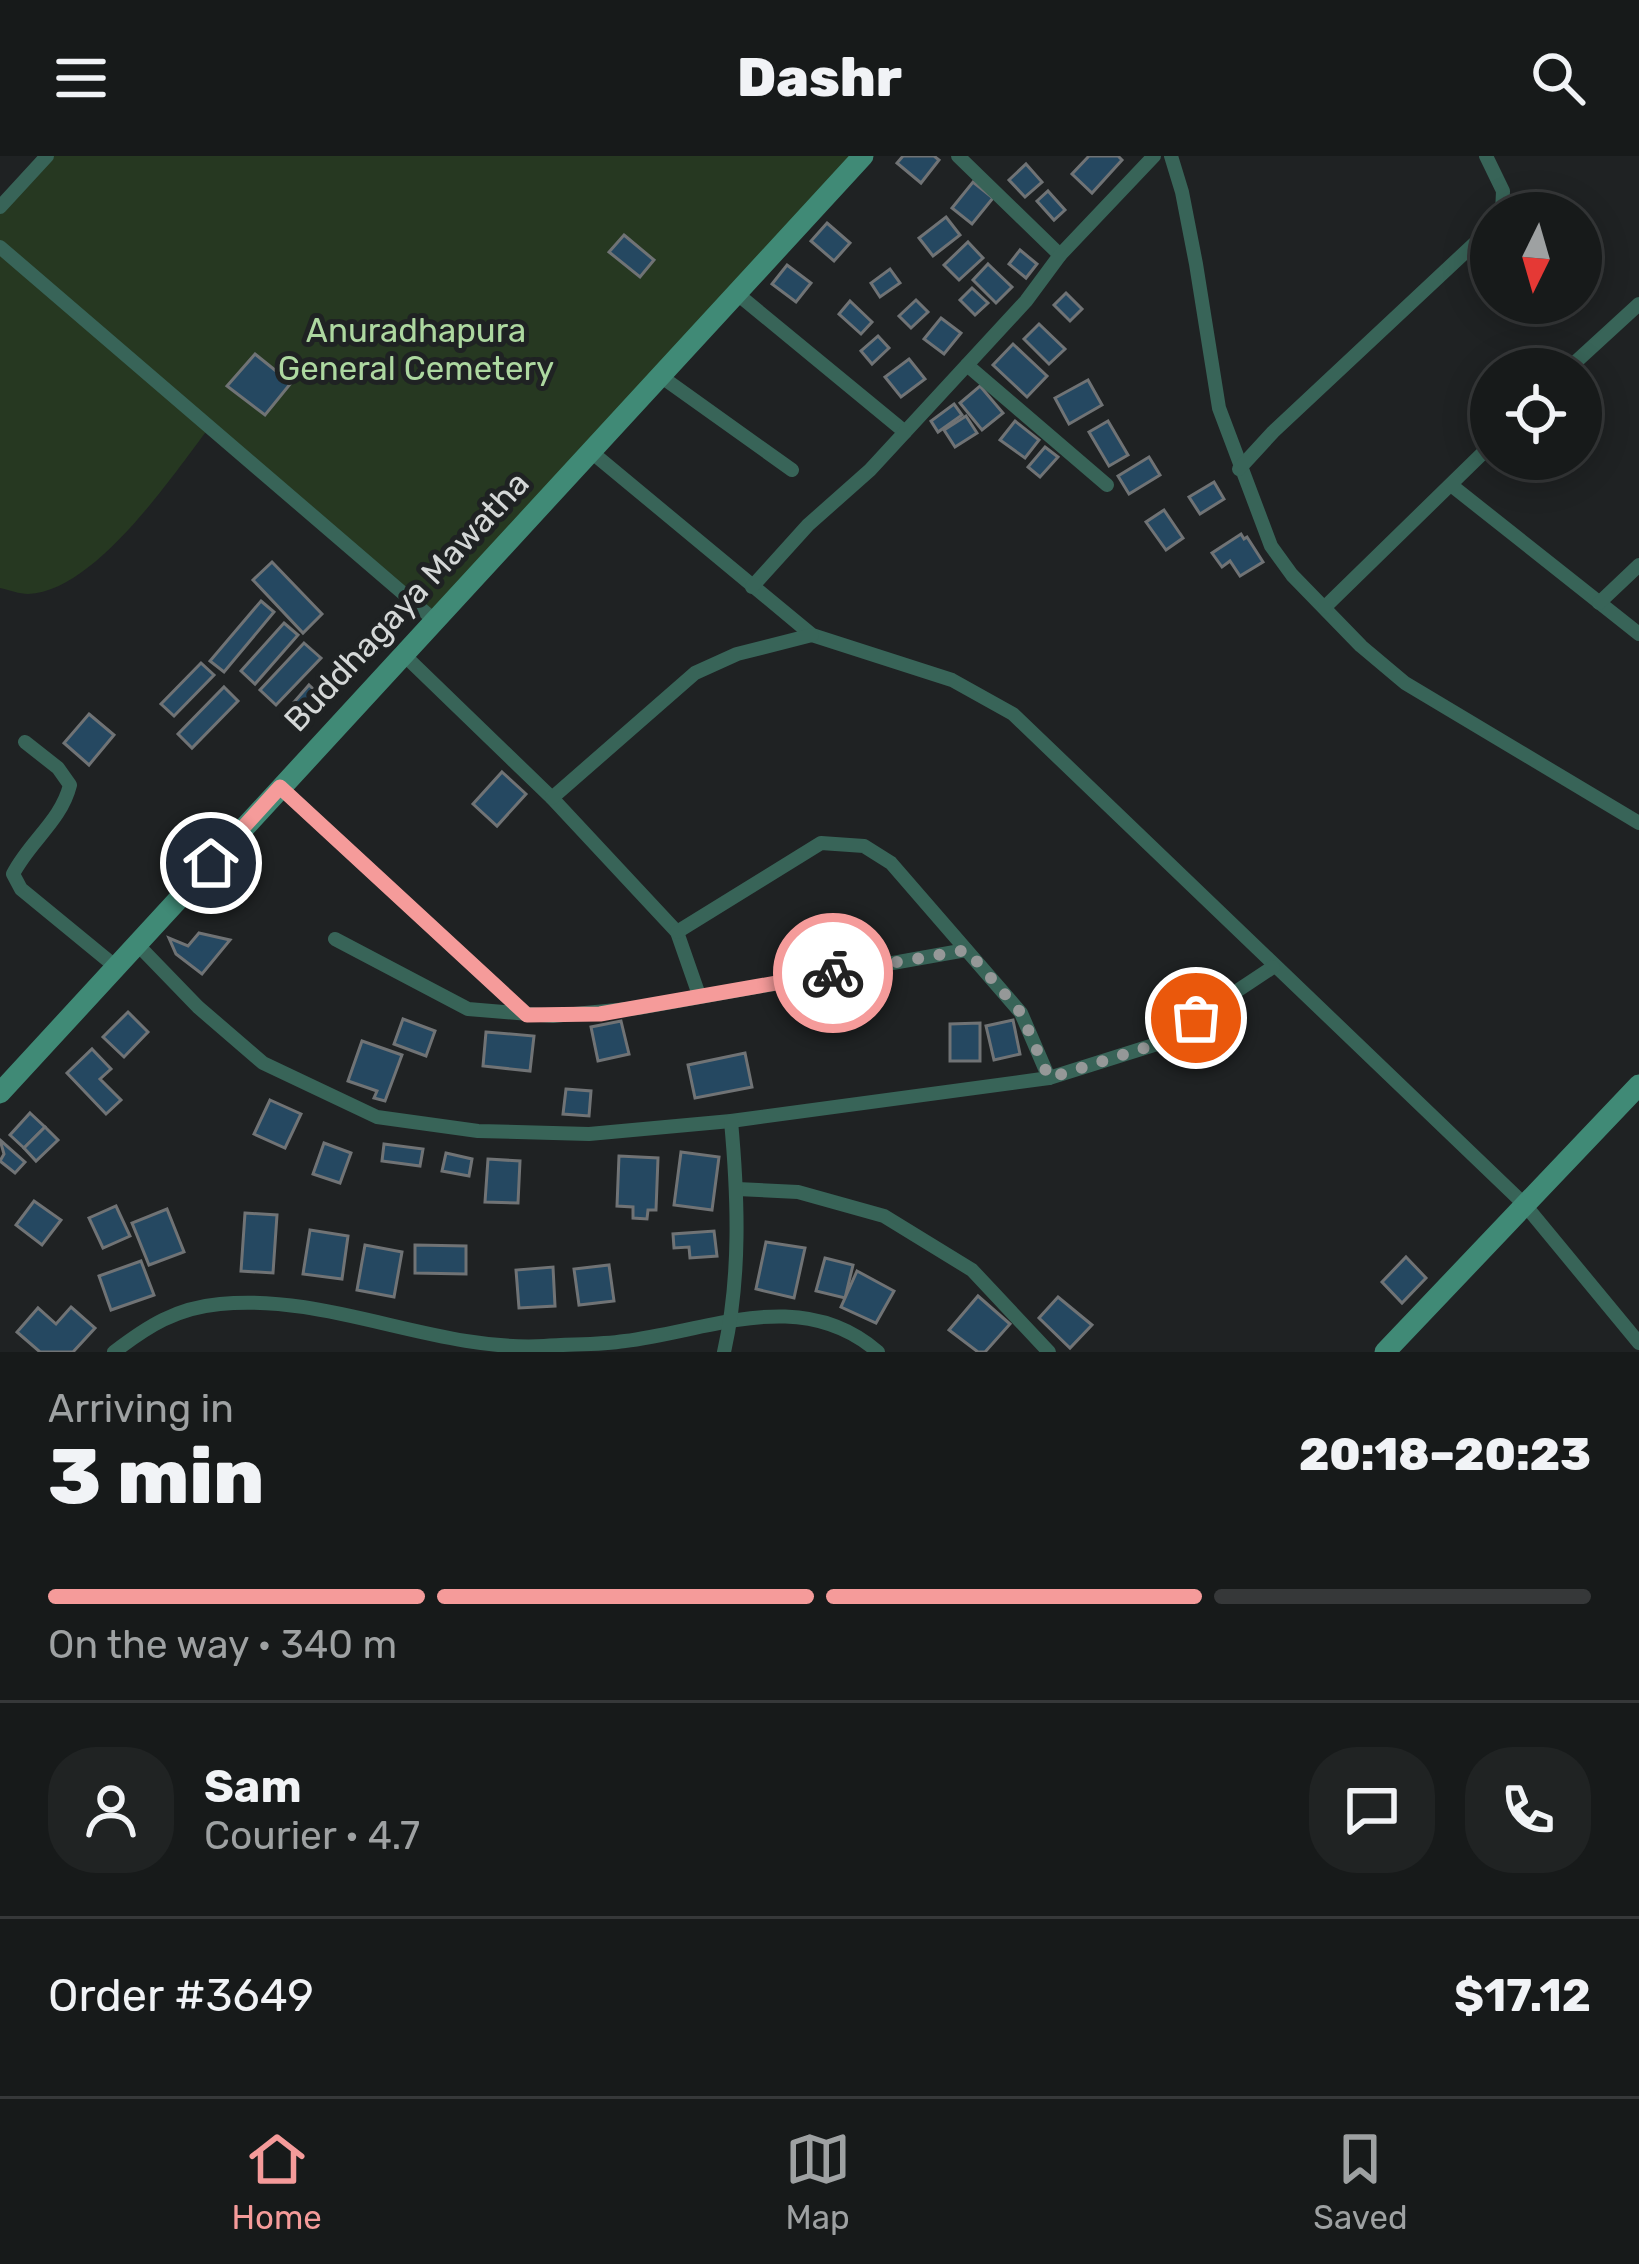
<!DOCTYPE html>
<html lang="en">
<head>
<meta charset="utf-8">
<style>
	body { margin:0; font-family:Rubik,sans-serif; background:#202323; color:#f1f3f6; height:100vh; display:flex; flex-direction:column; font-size:45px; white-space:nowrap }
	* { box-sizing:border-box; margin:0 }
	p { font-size:39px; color:#9ea1a2 }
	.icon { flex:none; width:66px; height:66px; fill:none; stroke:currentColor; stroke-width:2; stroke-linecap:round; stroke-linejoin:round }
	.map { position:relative; height:1196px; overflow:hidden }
	.panel { display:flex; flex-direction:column; background:#171a1a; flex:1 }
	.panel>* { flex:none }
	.needle { width:78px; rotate:185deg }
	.buttons { position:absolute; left:1470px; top:36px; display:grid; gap:24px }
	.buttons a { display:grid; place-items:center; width:132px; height:132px; border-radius:50%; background:#171a1a; box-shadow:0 6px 30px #0003,0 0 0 3px #363839; font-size:60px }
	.pin { position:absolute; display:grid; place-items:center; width:102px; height:102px; color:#fff; margin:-51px; border:6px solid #fff; border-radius:50%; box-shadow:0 3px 12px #0007 }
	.courier { position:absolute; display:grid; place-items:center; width:120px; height:120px; margin:-60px; border:9px solid #f59b9a; border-radius:50%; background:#fff; color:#222; box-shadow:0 3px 15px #0007 }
	.overview em { font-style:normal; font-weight:800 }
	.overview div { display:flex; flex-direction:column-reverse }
	.overview { display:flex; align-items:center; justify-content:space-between; height:204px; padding:0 48px }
	h1 { font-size:78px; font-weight:800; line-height:90px }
	.bar { display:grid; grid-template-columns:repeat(4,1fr); gap:18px 12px; align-content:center; height:144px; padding:0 48px }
	.bar i { height:15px; border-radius:9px; background:#363839 }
	.bar .on { background:#f59b9a }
	.bar p { grid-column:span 4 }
	.line { display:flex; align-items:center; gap:30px; padding:0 48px; border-top:3px solid #363839 }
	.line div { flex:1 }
	.round { display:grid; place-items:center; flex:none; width:126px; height:126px; border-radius:48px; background:#202323 }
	header { display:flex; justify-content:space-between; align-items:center; height:156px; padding:0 48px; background:#171a1a; font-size:54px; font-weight:800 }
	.tabs { display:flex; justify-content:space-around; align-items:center; height:168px; border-top:3px solid #363839; background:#171a1a; font-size:33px; color:#9ea1a2 }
	.tabs a { display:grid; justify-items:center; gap:6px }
	.tabs .on { color:#f59b9a }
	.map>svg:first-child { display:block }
</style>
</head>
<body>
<header><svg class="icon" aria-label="menu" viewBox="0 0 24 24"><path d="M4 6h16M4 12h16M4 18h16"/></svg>Dashr<svg class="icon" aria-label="search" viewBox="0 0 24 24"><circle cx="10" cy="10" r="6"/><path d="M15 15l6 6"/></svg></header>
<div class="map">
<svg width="1639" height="1196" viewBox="0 0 1639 1196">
	<rect width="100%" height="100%" fill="#1f2223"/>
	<path fill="#263821" d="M42,0H862L433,463L208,273C171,322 94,436 28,438C20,438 9,434 0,432V46Z"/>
	<g fill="#254861" stroke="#707375" stroke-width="3">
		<path d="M903,0H934L939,4L921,27L897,7Z"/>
		<path d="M1089,0H1118L1122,4L1092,37L1072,18Z"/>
		<path d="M1026,8L1042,26L1025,41L1009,24Z"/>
		<path d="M973,26L993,42L972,68L952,52Z"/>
		<path d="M1048,35L1065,54L1054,64L1037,45Z"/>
		<path d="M946,61L960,79L933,100L919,82Z"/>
		<path d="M827,67L850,87L834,105L811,85Z"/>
		<path d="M624,79L654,104L640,121L609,96Z"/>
		<path d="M968,86L983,102L959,124L944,109Z"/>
		<path d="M1020,94L1037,108L1026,122L1009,108Z"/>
		<path d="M988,108L1012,131L996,147L973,124Z"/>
		<path d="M787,109L811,127L796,146L772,128Z"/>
		<path d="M890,113L900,127L880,141L871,127Z"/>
		<path d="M972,132L988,147L975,159L960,144Z"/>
		<path d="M1066,137L1082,153L1070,165L1054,149Z"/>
		<path d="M916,144L928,156L911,172L899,160Z"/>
		<path d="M850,145L872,166L861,178L839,158Z"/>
		<path d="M941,162L961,177L944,198L924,183Z"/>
		<path d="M1039,168L1065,193L1049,208L1024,183Z"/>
		<path d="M878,180L889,192L872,208L861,195Z"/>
		<path d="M1013,188L1047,220L1027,241L993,209Z"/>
		<path d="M255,198L291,227L265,259L227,230Z"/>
		<path d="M909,203L925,223L901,241L885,221Z"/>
		<path d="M1088,224L1102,249L1069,268L1055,242Z"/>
		<path d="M980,230L1003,257L982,274L960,247Z"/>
		<path d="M954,248L962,259L938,276L931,265Z"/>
		<path d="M966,260L977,277L955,291L944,274Z"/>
		<path d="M1015,265L1039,284L1025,302L1000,284Z"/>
		<path d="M1108,265L1128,299L1109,310L1089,276Z"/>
		<path d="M1045,291L1058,301L1040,321L1028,311Z"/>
		<path d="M1149,301L1160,319L1129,338L1118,320Z"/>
		<path d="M1214,326L1224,343L1200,358L1189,341Z"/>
		<path d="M1164,354L1183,382L1166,394L1146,366Z"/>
		<path d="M1241,378L1244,383L1247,381L1263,406L1240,420L1230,405L1222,411L1212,397Z"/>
		<path d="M272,406L322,458L303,477L253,424Z"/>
		<path d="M261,445L274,456L224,516L210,505Z"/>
		<path d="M284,467L298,479L255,528L241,515Z"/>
		<path d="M304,487L321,502L276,549L260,534Z"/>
		<path d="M201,507L214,519L174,560L161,548Z"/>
		<path d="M309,529L323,542L308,558L294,546Z"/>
		<path d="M224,531L238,545L192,592L178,578Z"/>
		<path d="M89,558L114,579L89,609L64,587Z"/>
		<path d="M502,616L526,638L497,670L473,648Z"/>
		<path d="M199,777L230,784L202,818L176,798L169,782L188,790Z"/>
		<path d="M128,856L148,876L124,901L103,881Z"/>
		<path d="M403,863L435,875L426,900L394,888Z"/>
		<path d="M1013,864L1020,898L994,904L986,870Z"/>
		<path d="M621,865L629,898L598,905L591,871Z"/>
		<path d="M980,867V905H950V868Z"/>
		<path d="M486,876L534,880L530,915L483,910Z"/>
		<path d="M362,885L402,899L385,945L374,942L377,935L348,925Z"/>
		<path d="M92,893L111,913L100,923L121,944L106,958L67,917Z"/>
		<path d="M745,897L752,931L695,942L688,909Z"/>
		<path d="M566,933L591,935L589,960L563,958Z"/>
		<path d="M270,944L301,958L285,992L254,978Z"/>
		<path d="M30,957L45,971L24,992L10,979Z"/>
		<path d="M45,971L58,984L36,1005L24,992Z"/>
		<path d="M0,984L25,1006L15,1017L0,1005L4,998Z"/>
		<path d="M324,987L351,997L340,1027L313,1018Z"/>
		<path d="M384,988L423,993L420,1010L382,1005Z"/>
		<path d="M681,996L719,1001L712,1054L674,1049Z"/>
		<path d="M446,997L472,1003L469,1020L442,1015Z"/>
		<path d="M619,1000L658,1002L656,1054H648L647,1063L633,1062V1051L617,1050Z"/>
		<path d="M488,1003L520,1005L518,1047L485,1046Z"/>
		<path d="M34,1045L61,1064L42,1089L16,1069Z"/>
		<path d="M116,1050L130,1080L103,1092L89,1062Z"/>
		<path d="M167,1053L184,1096L149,1109L132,1067Z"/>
		<path d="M245,1057L277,1059L273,1117L241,1115Z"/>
		<path d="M310,1074L348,1080L342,1123L303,1118Z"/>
		<path d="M714,1075L717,1100L690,1102L689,1091L674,1092L673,1078Z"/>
		<path d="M766,1086L805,1092L794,1142L756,1133Z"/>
		<path d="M365,1089L402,1096L394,1141L357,1134Z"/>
		<path d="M415,1089L466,1090V1118L415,1117Z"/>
		<path d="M1406,1101L1426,1122L1402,1147L1382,1126Z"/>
		<path d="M825,1102L853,1109L845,1142L816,1135Z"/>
		<path d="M141,1105L154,1139L111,1154L99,1120Z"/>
		<path d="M609,1109L614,1145L579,1149L574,1113Z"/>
		<path d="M553,1111L555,1150L519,1152L516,1114Z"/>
		<path d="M857,1115L894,1135L876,1167L841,1151Z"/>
		<path d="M978,1140L1010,1168L985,1196H978L949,1174Z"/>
		<path d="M1058,1141L1092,1169L1070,1192L1039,1162Z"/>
		<path d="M71,1151L95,1172L73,1196H40L17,1176L38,1152L56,1168Z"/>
	</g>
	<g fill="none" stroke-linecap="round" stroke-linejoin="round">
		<g stroke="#386458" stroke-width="14">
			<path d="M958,0L1060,99"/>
			<path d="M1171,0L1182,36L1196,108L1219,252L1271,390L1292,419L1361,490L1405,527L1639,667"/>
			<path d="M1486,0L1503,35L1502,57"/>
			<path d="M0,51L47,0"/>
			<path d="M0,91L433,463"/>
			<path d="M735,136L905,276"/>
			<path d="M967,209L1107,329"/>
			<path d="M1568,213L1639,148"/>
			<path d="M659,219L792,314"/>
			<path d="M589,294L812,479L952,524L1013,558L1525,1049L1639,1187"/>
			<path d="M1239,313L1273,276L1491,72"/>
			<path d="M1451,329L1639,478"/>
			<path d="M752,431L808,369L870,314L1026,145L1060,99L1154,0"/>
			<path d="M1599,447L1639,409"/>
			<path d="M1325,451L1491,289"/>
			<path d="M402,497L552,642L677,776L699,839"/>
			<path d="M25,586L58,612L70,629C61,665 30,685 13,718L21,733L116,811"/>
			<path d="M280,631L527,859"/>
			<path d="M552,642L695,517L737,498L812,479"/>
			<path d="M677,776L821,687L864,690L891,707L1021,857L1049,922"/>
			<path d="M335,783L468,853L553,860L638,852L966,794"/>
			<path d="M137,788L198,851L263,907L377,961L478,975L589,978L731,965L1049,922L1157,888L1273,811"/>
			<path d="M737,1033L798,1036L884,1060L972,1114L1049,1196"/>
			<path d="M114,1196C148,1170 176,1152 220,1148C329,1137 435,1196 544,1190C571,1188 599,1189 625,1185C712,1174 802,1130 878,1196"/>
			<path d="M724,1196C741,1121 738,1041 731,965"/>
		</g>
		<g stroke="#408a76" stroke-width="21">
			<path d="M0,937L863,0"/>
			<path d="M1385,1196L1639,929"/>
		</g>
	</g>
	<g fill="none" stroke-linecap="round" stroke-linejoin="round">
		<path stroke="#959898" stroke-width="12" stroke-dasharray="0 21.6" d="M833,817L967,794L1021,857L1049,922L1157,888L1196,862"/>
		<path stroke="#f59b9a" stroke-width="15" d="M211,707L280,631L527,859L600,858L833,817"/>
	</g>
	<g text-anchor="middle" stroke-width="10" stroke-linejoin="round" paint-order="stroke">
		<g font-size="33" fill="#add8a0" stroke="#1f2223">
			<text x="416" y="186">Anuradhapura<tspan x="416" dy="38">General Cemetery</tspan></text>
		</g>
		<g font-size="33" fill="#d4d7d7" stroke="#1f2223">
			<text transform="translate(406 445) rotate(-47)" y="12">Buddhagaya Mawatha</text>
		</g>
	</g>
</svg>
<div class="buttons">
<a><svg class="needle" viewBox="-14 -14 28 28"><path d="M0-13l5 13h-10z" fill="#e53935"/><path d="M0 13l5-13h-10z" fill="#9ea1a2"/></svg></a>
<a><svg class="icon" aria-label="locate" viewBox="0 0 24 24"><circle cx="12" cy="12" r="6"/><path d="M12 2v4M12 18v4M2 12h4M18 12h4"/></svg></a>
</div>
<div class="pin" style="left:1196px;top:862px;background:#ea580c"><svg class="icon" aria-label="bag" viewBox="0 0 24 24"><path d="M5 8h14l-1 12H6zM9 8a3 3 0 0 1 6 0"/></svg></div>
<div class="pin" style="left:211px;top:707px;background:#1f2937"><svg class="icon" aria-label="home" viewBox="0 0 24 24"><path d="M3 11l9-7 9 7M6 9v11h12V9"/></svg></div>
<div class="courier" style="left:833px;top:817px"><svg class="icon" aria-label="bike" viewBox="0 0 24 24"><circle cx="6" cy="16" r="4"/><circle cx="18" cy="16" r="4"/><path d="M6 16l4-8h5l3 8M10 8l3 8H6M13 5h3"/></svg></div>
</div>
<section class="panel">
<div class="overview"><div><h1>3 min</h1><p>Arriving in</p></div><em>20:18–20:23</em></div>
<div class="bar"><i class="on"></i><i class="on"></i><i class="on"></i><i></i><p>On the way · 340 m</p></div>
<div class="line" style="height:216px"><a class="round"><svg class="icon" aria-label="person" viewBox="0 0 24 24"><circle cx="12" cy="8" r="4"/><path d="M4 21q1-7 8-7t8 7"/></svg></a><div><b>Sam</b><p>Courier · 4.7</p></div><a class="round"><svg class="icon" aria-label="chat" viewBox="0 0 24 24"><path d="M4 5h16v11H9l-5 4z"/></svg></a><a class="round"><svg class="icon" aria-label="phone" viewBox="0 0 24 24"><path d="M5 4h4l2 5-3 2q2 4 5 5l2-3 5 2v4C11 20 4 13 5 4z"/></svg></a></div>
<div class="line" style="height:156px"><div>Order #3649</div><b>$17.12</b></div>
</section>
<nav class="tabs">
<a class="on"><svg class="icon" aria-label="home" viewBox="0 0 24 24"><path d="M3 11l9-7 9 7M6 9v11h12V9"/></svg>Home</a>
<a><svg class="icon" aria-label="map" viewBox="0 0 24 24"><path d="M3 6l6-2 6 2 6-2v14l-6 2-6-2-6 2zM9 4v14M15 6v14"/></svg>Map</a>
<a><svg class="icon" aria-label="saved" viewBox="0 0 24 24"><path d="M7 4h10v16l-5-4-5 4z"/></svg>Saved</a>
</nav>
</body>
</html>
